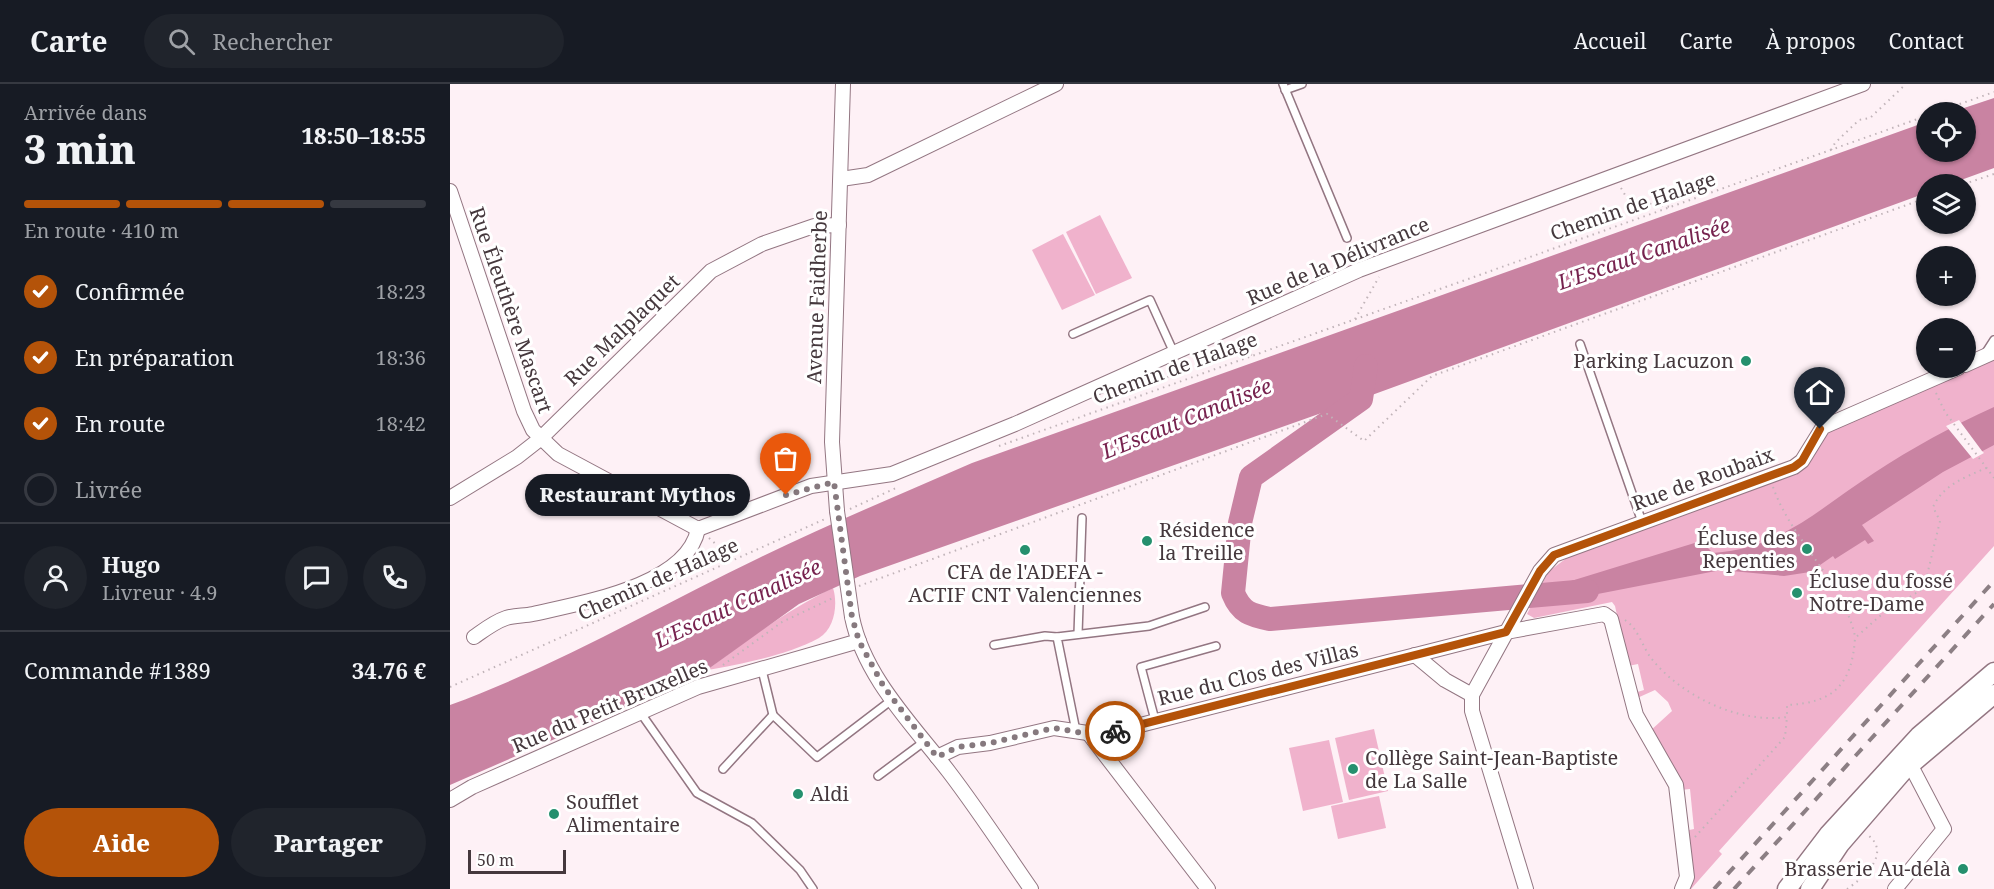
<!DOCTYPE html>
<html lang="fr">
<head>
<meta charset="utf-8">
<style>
	body { margin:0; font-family:"Noto Serif",serif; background:#20242c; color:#f1f3f6; height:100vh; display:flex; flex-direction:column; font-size:22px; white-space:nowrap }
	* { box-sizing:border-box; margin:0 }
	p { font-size:20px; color:#9ea1a6 }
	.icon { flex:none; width:33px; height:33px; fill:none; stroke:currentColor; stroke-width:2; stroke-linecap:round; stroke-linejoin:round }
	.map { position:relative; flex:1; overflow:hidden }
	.panel { display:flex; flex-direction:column; background:#171b24; width:450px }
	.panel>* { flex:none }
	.tools { position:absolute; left:1466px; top:18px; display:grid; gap:12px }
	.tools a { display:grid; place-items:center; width:60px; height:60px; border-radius:50%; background:#171b24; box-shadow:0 2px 4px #0004; font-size:30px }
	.scale { position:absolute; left:18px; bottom:15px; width:98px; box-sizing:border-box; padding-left:6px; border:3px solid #45383d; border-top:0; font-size:16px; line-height:21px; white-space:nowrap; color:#45383d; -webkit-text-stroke:4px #fff; paint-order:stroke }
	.pin { position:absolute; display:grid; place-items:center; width:51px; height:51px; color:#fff; margin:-62px -26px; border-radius:50% 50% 50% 0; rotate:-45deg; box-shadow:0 0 6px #0007 }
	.pin .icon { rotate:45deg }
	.courier { position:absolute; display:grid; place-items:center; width:60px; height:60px; margin:-30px; border:4px solid #b45309; border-radius:50%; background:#fff; color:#222; box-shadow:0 2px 8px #0007 }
	.bubble { position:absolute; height:42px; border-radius:21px; background:#171b24; box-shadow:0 2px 4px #0004; font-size:20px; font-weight:800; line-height:42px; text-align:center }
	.summary em { font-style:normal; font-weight:800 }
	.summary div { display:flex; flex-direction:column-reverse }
	.summary { display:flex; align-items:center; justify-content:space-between; height:102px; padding:0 24px }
	h1 { font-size:39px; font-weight:800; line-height:45px }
	.bar { display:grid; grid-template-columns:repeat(4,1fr); gap:9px 6px; align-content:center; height:72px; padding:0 24px }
	.bar i { height:8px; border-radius:4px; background:#363941 }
	.bar .selected { background:#b45309 }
	.bar p { grid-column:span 4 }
	.line { display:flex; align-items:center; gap:15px; padding:0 24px; border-top:2px solid #363941 }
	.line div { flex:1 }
	.round { display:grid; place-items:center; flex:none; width:63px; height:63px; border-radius:32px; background:#20242c }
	ol { padding:0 24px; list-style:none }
	li { display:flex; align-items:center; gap:18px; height:66px }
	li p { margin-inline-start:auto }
	li .icon { padding:6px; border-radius:50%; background:#b45309; color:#fff; stroke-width:4 }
	li:last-child { color:#9ea1a6 }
	li i { width:33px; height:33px; border:3px solid #363941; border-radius:50% }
	.cta { display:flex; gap:12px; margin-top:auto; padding:12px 24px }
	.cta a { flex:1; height:69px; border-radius:36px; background:#b45309; color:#fff; font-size:24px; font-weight:800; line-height:69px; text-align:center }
	.cta a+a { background:#20242c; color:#f1f3f6 }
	header { display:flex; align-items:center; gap:36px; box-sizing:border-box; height:84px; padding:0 30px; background:#171b24; border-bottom:2px solid #363941 }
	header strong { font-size:28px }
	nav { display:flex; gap:33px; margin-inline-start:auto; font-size:21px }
	.search { width:420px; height:54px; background:#20242c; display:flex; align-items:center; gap:15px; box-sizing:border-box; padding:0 21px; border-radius:33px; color:#9ea1a6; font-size:22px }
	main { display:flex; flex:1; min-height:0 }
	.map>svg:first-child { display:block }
</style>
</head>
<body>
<header>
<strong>Carte</strong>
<div class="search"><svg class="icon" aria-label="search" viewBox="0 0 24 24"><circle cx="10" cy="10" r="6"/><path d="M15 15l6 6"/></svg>Rechercher</div>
<nav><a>Accueil</a><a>Carte</a><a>À propos</a><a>Contact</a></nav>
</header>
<main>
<section class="panel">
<div class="summary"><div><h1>3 min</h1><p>Arrivée dans</p></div><em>18:50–18:55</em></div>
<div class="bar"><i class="selected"></i><i class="selected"></i><i class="selected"></i><i></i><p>En route · 410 m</p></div>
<ol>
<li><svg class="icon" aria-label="check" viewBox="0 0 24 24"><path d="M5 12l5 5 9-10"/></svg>Confirmée<p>18:23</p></li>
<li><svg class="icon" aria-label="check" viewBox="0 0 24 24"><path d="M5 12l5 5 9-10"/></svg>En préparation<p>18:36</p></li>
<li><svg class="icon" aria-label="check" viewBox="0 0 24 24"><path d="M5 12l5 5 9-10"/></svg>En route<p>18:42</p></li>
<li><i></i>Livrée</li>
</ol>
<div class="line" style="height:108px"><a class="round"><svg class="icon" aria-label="person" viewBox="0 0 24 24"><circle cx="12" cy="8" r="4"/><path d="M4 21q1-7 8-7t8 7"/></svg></a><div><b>Hugo</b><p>Livreur · 4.9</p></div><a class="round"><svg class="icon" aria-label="chat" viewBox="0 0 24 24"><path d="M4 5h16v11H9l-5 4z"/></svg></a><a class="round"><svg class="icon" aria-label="phone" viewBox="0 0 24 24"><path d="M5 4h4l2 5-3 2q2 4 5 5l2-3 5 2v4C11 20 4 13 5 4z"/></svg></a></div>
<div class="line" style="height:78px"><div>Commande #1389</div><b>34.76 €</b></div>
<div class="cta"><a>Aide</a><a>Partager</a></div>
</section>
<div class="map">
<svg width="1544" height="805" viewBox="0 0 1544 805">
	<rect width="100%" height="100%" fill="#fef1f6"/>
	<g fill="#f0b2cc">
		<path d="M650,131L682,194L646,210L616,148Z"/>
		<path d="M613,150L645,211L612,226L582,166Z"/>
		<path d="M1544,276V462L1269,767L1272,770L1241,805L1234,747L1244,745L1240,705L1230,706L1199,648L1222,627L1218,618L1205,606L1185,615L1184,609L1194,606L1188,580L1178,582L1165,522L1162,518L1084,534L1077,530L1098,488L1118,473L1352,386L1377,347Z"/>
		<path d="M383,504C388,520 385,544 369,554C338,571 291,580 257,586C297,556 337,526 383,504Z"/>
		<path d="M924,645L938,707L899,716L885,654Z"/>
		<path d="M879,656L893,718L853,727L839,664Z"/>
		<path d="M929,712L936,744L888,755L881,722Z"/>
	</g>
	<g fill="#c983a2">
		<path d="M1544,14V84L1500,100H1476V109L911,315L410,492L349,520L257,586L140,639L135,630L109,641L114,651L0,701V621C107,582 207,523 309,474C379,440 451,410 522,379L1476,38V68H1515V28H1502Z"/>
		<path d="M1544,323V361L1493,388L1412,441L1424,457L1418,460L1415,456L1385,475L1383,472L1360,488L1334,492L1271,486L1122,515L1088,510L1090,506L1100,507L1108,501L1251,457L1263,469C1332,464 1368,425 1424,389C1462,364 1502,342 1544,323Z"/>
	</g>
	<path fill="#fef1f6" d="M1509,336L1532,367L1534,369L1523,375L1496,342Z"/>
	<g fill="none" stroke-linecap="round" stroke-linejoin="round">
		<path stroke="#c983a2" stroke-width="24" d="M916,282L911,315L801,393L790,439L783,509C791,529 801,531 820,535L1137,507"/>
		<defs>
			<g id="lane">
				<path d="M833,0L897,154"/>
				<path d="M835,6L852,0"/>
				<path d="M623,250L700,216L724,269"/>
				<path d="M1130,260L1192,438"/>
				<path d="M1535,270L1544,256"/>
				<path d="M628,550L632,434"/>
				<path d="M544,561L595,552L607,553"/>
				<path d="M312,586L323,631"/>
				<path d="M190,628L247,709L302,739L350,786L363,805"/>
				<path d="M705,636L691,583L766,562"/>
				<path d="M626,647L607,553L699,542L755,523"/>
				<path d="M273,685L323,631L367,673L443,615"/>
				<path d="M428,692L475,657"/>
			</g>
			<g id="street">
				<path d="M391,95L418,91L606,0"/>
				<path d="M0,107L74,327L83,346L108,370L248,445L361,402L442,390L565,340L909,186L1413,0"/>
				<path d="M1515,281L1544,268"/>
				<path d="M0,414L67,373L90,355L261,187L312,160L364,142L389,141"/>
				<path d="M387,427L382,358L393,0"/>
				<path d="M402,533C414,593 463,641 499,688C528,726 554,766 581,805"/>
				<path d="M24,553C34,546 44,538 56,534C65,531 74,532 83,530C130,519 237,502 248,445"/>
				<path d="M965,571L995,596L1022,611L1090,487L1104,471L1344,383L1352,377L1373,343L1508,284"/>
				<path d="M1022,611V627L1076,805"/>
				<path d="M639,650L758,805"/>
				<path d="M487,673L508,663L540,659L604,644L651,651L1056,548L1154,530L1161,535L1186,631L1226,701L1237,793L1232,805"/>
				<path d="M0,716L22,703L248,603L409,557"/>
				<path d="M1445,805L1494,745L1460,680"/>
			</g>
			<g id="secondary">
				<path d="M1337,805L1379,750L1469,652L1544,588"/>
				<path d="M1360,805L1390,760L1454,686L1544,610"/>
			</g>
		</defs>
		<use href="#lane" stroke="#937682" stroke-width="10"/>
		<use href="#street" stroke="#937682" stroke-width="16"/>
		<use href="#secondary" stroke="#937682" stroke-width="21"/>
		<g stroke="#c1b4b9" stroke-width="2" stroke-dasharray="1.5 4.5" stroke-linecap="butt">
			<path d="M1487,28L1544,8"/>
			<path d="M1381,66L1385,59L1409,36L1420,34L1456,0"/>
			<path d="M1514,100L1544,90"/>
			<path d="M1171,104L1178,116L1220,123"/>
			<path d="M905,235L929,193"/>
			<path d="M1486,309L1495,328L1544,394"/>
			<path d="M660,313L794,267L802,271"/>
			<path d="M549,362L1476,32"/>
			<path d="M1323,403C1342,457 1392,496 1405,552"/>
			<path d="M400,425L446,404"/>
			<path d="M259,454L269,463L277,478"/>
			<path d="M409,502L877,330L914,357L982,292L1476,114"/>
			<path d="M1175,536C1188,544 1192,562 1201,574C1231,612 1289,640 1337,633V621C1383,619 1402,601 1405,554L1430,532L1474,504L1490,437L1483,423C1494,400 1514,394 1536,384"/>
			<path d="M273,581L332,538L385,513"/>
			<path d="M0,603L375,435"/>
			<path d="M1245,753L1335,653L1337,633"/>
			<path d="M1397,805C1413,794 1442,770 1418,751"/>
		</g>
		<use href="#lane" stroke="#fff" stroke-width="7"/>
		<use href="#street" stroke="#fff" stroke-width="14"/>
		<use href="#secondary" stroke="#fff" stroke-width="18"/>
		<g stroke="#8c7f84" stroke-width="4" stroke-dasharray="10 10" stroke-linecap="butt">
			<path d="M1264,805L1544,497"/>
			<path d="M1284,805L1544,520"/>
		</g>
		<defs>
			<path id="street-bridge" d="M387,427L402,533"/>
		</defs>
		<use href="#street-bridge" stroke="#937682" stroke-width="16" stroke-linecap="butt"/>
		<use href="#street-bridge" stroke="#fff" stroke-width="14"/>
	</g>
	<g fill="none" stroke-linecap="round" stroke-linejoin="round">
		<path stroke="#86797e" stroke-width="6" stroke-dasharray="0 10.8" d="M336,411L384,398L402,533L409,557L434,603L487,673L508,663L540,659L604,644L644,651L665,647"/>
		<path stroke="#b45309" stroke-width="8" d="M665,647L1056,548L1090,487L1104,471L1344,383L1352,377L1370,345"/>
	</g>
	<g fill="#25906e" stroke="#fff" stroke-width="2">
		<circle cx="1296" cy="277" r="6"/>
		<circle cx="697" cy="457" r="6"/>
		<circle cx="1357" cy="465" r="6"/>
		<circle cx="575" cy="466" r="6"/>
		<circle cx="1347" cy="509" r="6"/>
		<circle cx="903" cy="685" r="6"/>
		<circle cx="348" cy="710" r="6"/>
		<circle cx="104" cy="730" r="6"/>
		<circle cx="1513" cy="785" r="6"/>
	</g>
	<g text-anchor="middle" stroke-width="6" stroke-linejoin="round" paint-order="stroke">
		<g font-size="20" fill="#45383d" stroke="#fff">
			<text transform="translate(1183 122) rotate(-19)" y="7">Chemin de Halage</text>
			<text transform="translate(888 177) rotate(-23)" y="7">Rue de la Délivrance</text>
			<text transform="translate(367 213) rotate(-88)" y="7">Avenue Faidherbe</text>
			<text transform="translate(61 226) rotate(71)" y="7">Rue Éleuthère Mascart</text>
			<text transform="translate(172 246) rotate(-44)" y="7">Rue Malplaquet</text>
			<text transform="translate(725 284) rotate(-20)" y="7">Chemin de Halage</text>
			<text transform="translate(1253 395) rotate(-20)" y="7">Rue de Roubaix</text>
			<text transform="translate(208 495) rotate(-24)" y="7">Chemin de Halage</text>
			<text transform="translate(808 590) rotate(-14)" y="7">Rue du Clos des Villas</text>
			<text transform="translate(160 622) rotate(-23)" y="7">Rue du Petit Bruxelles</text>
		</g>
		<g font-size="20" fill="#45383d" stroke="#fff" text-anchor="start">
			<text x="1284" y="284" text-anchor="end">Parking Lacuzon</text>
			<text x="709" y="453">Résidence<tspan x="709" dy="23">la Treille</tspan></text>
			<text x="1345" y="461" text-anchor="end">Écluse des<tspan x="1345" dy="23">Repenties</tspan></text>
			<text x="575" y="495" text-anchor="middle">CFA de l'ADEFA -<tspan x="575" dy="23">ACTIF CNT Valenciennes</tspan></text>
			<text x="1359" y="504">Écluse du fossé<tspan x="1359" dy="23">Notre-Dame</tspan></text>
			<text x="915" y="681">Collège Saint-Jean-Baptiste<tspan x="915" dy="23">de La Salle</tspan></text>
			<text x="360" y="717">Aldi</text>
			<text x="116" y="725">Soufflet<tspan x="116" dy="23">Alimentaire</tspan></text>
			<text x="1501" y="792" text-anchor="end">Brasserie Au-delà</text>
		</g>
		<g font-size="21" font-style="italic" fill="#77234f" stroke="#fff">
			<text transform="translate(1194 170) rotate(-19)" y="7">L'Escaut Canalisée</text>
			<text transform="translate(737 335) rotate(-22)" y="7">L'Escaut Canalisée</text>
			<text transform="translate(288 520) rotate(-25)" y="7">L'Escaut Canalisée</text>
		</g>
	</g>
</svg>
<div class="tools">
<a><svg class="icon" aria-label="locate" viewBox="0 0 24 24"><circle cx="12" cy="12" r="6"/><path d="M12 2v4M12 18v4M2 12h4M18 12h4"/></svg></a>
<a><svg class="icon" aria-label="layers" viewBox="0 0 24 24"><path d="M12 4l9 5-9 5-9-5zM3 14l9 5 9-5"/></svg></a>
<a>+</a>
<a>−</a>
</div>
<div class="scale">50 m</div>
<div class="pin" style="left:336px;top:411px;background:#ea580c"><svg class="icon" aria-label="bag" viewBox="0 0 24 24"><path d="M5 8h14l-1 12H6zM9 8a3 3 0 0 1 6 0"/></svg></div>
<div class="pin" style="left:1370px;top:345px;background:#1f2937"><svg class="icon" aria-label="home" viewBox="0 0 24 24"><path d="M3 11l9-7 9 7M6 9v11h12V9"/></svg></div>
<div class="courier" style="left:665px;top:647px"><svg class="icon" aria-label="bike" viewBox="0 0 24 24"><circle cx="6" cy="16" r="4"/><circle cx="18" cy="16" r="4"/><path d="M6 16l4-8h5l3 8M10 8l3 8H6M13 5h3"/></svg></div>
<div class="bubble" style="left:75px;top:390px;width:225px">Restaurant Mythos</div>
</div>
</main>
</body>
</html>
